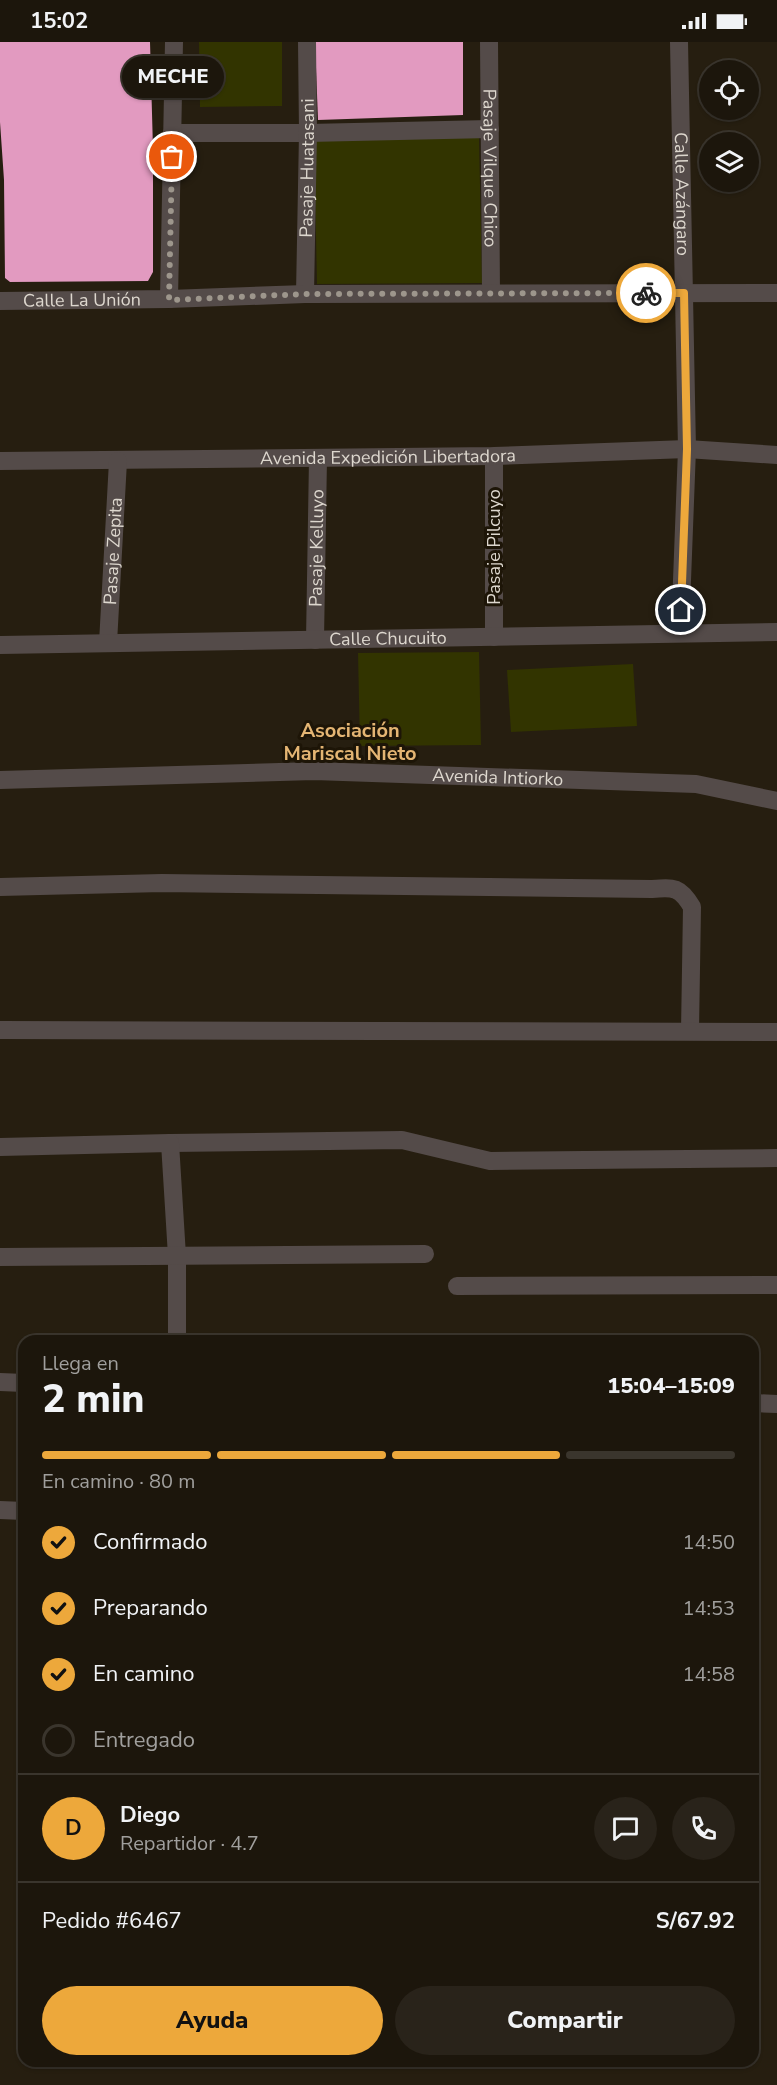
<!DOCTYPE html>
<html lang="es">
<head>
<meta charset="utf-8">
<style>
	body { margin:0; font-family:"Nunito Sans",sans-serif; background:#29231a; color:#f1f3f6; height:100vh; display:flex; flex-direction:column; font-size:22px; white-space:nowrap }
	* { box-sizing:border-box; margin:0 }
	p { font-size:20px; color:#a09f9d }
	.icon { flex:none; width:33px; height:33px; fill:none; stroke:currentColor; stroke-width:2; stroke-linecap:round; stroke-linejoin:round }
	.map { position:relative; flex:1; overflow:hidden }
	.sheet { position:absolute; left:18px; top:1293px; width:741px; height:732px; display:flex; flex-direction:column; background:#1c160c; border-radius:18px; box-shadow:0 2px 4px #0004,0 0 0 2px #3a352d }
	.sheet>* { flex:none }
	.controls { position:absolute; left:699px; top:18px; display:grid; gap:12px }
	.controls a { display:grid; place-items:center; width:60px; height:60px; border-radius:50%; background:#1c160c; box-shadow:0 2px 4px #0004,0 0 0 2px #3a352d; font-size:30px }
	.pin { position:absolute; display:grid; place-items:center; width:51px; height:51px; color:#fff; margin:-26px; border:3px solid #fff; border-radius:50%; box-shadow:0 2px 6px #0007 }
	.courier { position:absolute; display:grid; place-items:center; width:60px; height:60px; margin:-30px; border:4px solid #eda83b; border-radius:50%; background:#fff; color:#222; box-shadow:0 2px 8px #0007 }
	.bubble { position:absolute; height:42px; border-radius:21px; background:#1c160c; box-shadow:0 2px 4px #0004,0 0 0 2px #3a352d; font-size:20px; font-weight:800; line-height:42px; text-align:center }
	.overview em { font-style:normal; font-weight:800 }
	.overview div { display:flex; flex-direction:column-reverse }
	.overview { display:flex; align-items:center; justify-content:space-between; height:102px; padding:0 24px }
	h1 { font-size:39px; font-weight:800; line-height:45px }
	.bar { display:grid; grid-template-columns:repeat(4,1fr); gap:9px 6px; align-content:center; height:72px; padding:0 24px }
	.bar i { height:8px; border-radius:4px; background:#3a352d }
	.bar .selected { background:#eda83b }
	.bar p { grid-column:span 4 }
	.line { display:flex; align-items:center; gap:15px; padding:0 24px; border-top:2px solid #3a352d }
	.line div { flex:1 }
	.round { display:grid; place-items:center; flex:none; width:63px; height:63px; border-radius:32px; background:#29231a }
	ol { padding:0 24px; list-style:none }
	li { display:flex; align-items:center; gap:18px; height:66px }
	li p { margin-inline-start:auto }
	li .icon { padding:6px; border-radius:50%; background:#eda83b; color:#111; stroke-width:4 }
	li:last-child { color:#a09f9d }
	li i { width:33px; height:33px; border:3px solid #3a352d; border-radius:50% }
	.button { display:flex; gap:12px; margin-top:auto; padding:12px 24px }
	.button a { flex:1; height:69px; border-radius:36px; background:#eda83b; color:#111; font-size:24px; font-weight:800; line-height:69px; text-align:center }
	.button a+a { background:#29231a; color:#f1f3f6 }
	.status { display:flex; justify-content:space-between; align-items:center; height:42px; padding:0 30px; background:#1c160c; direction:ltr }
	.status svg { height:16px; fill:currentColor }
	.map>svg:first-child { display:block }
</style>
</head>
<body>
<div class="status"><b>15:02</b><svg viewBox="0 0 49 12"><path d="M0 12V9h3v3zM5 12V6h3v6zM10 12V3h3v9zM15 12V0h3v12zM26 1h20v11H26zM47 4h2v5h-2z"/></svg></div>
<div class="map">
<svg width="777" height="2043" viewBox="0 0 777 2043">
	<rect width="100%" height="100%" fill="#261e10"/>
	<g fill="#323400">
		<path d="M199,0H282V64L200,65Z"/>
		<path d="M479,94L482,241L317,242L314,96Z"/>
		<path d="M479,610L481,703L360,704L358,611Z"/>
		<path d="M633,622L637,684L511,690L507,628Z"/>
	</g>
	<g fill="#e29ac0">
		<path d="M0,0H150L153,107V230L148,239L10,240L5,236L4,138L0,80Z"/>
		<path d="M315,0H463V73L318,78Z"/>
	</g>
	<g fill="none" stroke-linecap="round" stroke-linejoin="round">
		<g stroke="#544b49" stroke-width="18">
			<path id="s1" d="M489,0L491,251"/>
			<path id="s2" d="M679,0L687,407L680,591"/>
			<path d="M172,91H308L490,87"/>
			<path id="s3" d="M305,252L308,91L307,0"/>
			<path d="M169,257L174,0"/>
			<path id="s4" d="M0,259L169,257L305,252L777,251"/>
			<path d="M494,414V595"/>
			<path id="s5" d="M0,419L494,414L687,407L777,413"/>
			<path id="s6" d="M315,598L318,416"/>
			<path id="s7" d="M108,601L118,419"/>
			<path id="s8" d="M0,603L777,590"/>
			<path id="s9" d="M0,738L314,729L696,742L777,759"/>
			<path d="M0,845L162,841L652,847C674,845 680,845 692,865L690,989"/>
			<path d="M0,988L777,990"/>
			<path d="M170,1101L402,1098L490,1119L777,1116"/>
			<path d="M0,1105L170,1101L177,1214V1299"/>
			<path d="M0,1215L425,1212"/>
			<path d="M457,1244L777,1243"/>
			<path d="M0,1340L24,1341"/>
			<path d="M753,1361L777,1362"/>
			<path d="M0,1468L24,1469"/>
		</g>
	</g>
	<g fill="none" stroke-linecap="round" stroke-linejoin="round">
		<path stroke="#9d968c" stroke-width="6" stroke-dasharray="0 10.8" d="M172,115L169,258L305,252L646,251"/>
		<path stroke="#eda83b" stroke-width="8" d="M646,251H684L687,407L681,568"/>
	</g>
	<g text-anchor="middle" stroke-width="6" stroke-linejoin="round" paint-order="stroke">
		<g font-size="18" fill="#ddd7ce" stroke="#1d1507">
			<text dy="6" stroke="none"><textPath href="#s3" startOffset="126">Pasaje Huatasani</textPath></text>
			<text dy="6" stroke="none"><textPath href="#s1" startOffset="126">Pasaje Vilque Chico</textPath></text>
			<text dy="6" stroke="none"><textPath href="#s2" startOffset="152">Calle Azángaro</textPath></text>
			<text dy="6" stroke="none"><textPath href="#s4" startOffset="82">Calle La Unión</textPath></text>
			<text dy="6" stroke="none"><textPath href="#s5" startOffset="388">Avenida Expedición Libertadora</textPath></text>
			<text transform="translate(494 505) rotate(-90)" y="6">Pasaje Pilcuyo</text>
			<text dy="6" stroke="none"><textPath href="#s6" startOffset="92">Pasaje Kelluyo</textPath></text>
			<text dy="6" stroke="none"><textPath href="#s7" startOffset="92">Pasaje Zepita</textPath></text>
			<text dy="6" stroke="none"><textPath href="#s8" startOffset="388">Calle Chucuito</textPath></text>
			<text dy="6" stroke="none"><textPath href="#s9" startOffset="498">Avenida Intiorko</textPath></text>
		</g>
		<g font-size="20" font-weight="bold" fill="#e4b573" stroke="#1d1507">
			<text x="350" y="695">Asociación<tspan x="350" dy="23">Mariscal Nieto</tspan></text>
		</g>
	</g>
</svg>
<div class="controls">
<a><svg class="icon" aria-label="locate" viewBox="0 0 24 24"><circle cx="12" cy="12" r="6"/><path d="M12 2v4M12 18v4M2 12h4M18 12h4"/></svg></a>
<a><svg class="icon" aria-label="layers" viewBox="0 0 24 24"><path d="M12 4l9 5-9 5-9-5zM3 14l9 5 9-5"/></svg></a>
</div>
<div class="pin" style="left:172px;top:115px;background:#ea580c"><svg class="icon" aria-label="bag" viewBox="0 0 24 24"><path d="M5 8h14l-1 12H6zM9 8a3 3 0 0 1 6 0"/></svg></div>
<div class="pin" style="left:681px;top:568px;background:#1f2937"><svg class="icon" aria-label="home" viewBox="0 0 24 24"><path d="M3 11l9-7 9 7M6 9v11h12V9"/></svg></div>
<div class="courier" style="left:646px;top:251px"><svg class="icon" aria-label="bike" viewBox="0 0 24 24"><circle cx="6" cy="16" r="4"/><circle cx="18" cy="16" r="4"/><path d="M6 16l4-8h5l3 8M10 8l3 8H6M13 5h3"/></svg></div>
<div class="bubble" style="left:122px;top:14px;width:102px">MECHE</div>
<section class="sheet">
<div class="overview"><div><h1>2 min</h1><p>Llega en</p></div><em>15:04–15:09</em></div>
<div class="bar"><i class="selected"></i><i class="selected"></i><i class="selected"></i><i></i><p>En camino · 80 m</p></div>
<ol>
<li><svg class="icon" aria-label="check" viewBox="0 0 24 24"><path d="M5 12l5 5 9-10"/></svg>Confirmado<p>14:50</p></li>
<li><svg class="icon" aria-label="check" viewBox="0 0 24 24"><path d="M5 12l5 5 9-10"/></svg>Preparando<p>14:53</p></li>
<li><svg class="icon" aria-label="check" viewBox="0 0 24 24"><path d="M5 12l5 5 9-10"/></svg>En camino<p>14:58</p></li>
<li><i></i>Entregado</li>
</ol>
<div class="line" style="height:108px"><b class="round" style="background:#eda83b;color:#111">D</b><div><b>Diego</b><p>Repartidor · 4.7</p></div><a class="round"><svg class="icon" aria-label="chat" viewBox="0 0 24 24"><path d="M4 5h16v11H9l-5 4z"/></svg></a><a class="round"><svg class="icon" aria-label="phone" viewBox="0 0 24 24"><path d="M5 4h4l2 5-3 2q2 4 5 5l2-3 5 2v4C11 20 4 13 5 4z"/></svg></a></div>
<div class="line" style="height:78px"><div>Pedido #6467</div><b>S/67.92</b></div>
<div class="button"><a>Ayuda</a><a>Compartir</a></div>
</section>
</div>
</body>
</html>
